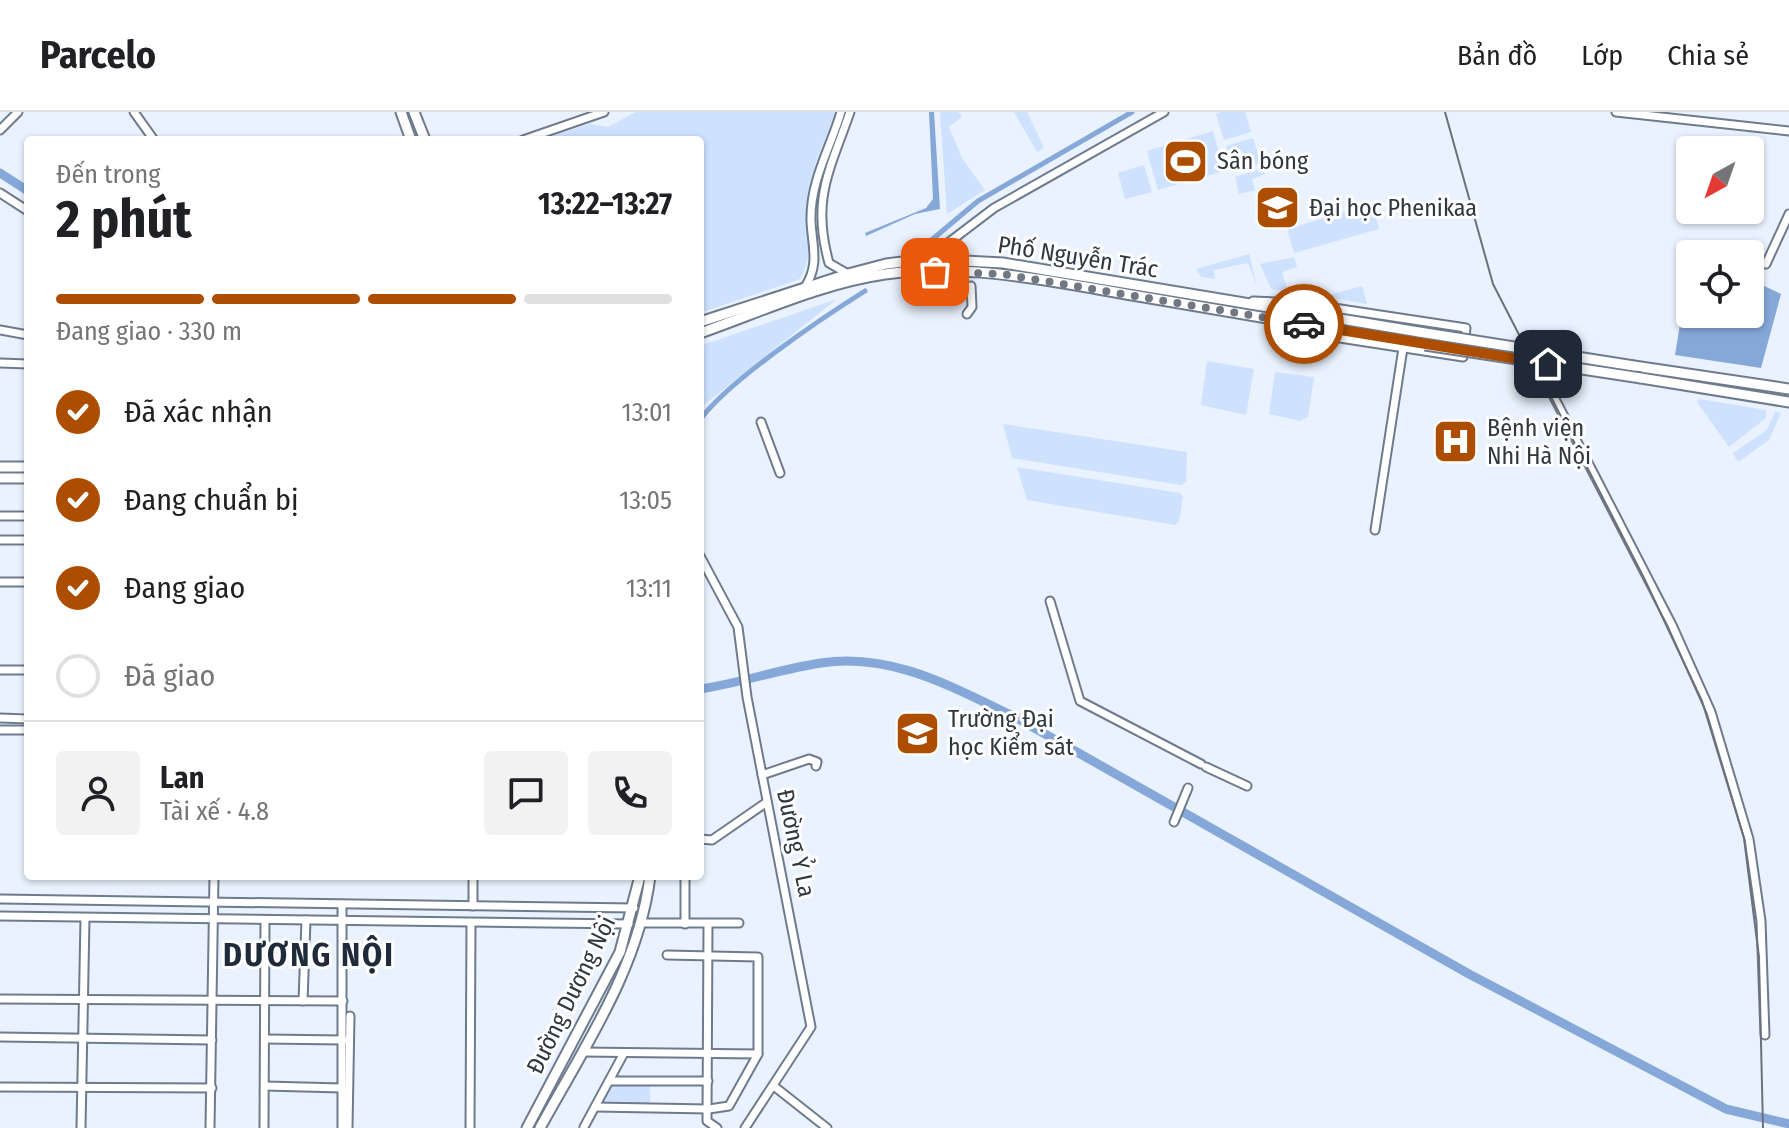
<!DOCTYPE html>
<html lang="vi">
<head>
<meta charset="utf-8">
<style>
	body { margin:0; font-family:"Fira Sans Condensed",sans-serif; background:#f2f2f2; color:#202124; height:100vh; display:flex; flex-direction:column; font-size:30px; white-space:nowrap }
	* { box-sizing:border-box; margin:0 }
	p { font-size:26px; color:#757577 }
	.icon { flex:none; width:44px; height:44px; fill:none; stroke:currentColor; stroke-width:2; stroke-linecap:round; stroke-linejoin:round }
	.map { position:relative; flex:1; overflow:hidden }
	.panel { position:absolute; left:24px; top:24px; width:680px; height:744px; display:flex; flex-direction:column; background:#fff; border-radius:8px; box-shadow:0 2px 6px #0004 }
	.panel>* { flex:none }
	.needle { width:52px; rotate:220deg }
	.tools { position:absolute; left:1676px; top:24px; display:grid; gap:16px }
	.tools a { display:grid; place-items:center; width:88px; height:88px; border-radius:8px; background:#fff; box-shadow:0 2px 6px #0004; font-size:40px }
	.pin { position:absolute; display:grid; place-items:center; width:68px; height:68px; color:#fff; margin:-34px; border-radius:16px; box-shadow:0 4px 12px #0006 }
	.courier { position:absolute; display:grid; place-items:center; width:80px; height:80px; margin:-40px; border:6px solid #ac4d00; border-radius:50%; background:#fff; color:#222; box-shadow:0 2px 10px #0007 }
	.overview em { font-style:normal; font-weight:700 }
	.overview div { display:flex; flex-direction:column-reverse }
	.overview { display:flex; align-items:center; justify-content:space-between; height:136px; padding:0 32px }
	h1 { font-size:52px; font-weight:700; line-height:60px }
	.bar { display:grid; grid-template-columns:repeat(4,1fr); gap:12px 8px; align-content:center; height:96px; padding:0 32px }
	.bar i { height:10px; border-radius:6px; background:#e0e0e0 }
	.bar .selected { background:#ac4d00 }
	.bar p { grid-column:span 4 }
	.line { display:flex; align-items:center; gap:20px; padding:0 32px; border-top:2px solid #e0e0e0 }
	.line div { flex:1 }
	.round { display:grid; place-items:center; flex:none; width:84px; height:84px; border-radius:8px; background:#f2f2f2 }
	ol { padding:0 32px; list-style:none }
	li { display:flex; align-items:center; gap:24px; height:88px }
	li p { margin-inline-start:auto }
	li .icon { padding:8px; border-radius:50%; background:#ac4d00; color:#fff; stroke-width:4 }
	li:last-child { color:#757577 }
	li i { width:44px; height:44px; border:4px solid #e0e0e0; border-radius:50% }
	header { display:flex; align-items:center; gap:48px; box-sizing:border-box; height:112px; padding:0 40px; background:#fff; border-bottom:2px solid #e0e0e0 }
	header strong { font-size:38px }
	nav { display:flex; gap:44px; margin-inline-start:auto; font-size:28px }
	.map>svg:first-child { display:block }
</style>
</head>
<body>
<header>
<strong>Parcelo</strong>
<nav><a>Bản đồ</a><a>Lớp</a><a>Chia sẻ</a></nav>
</header>
<div class="map">
<svg width="1789" height="1016" viewBox="0 0 1789 1016">
	<rect width="100%" height="100%" fill="#e9f2fe"/>
	<g fill="#cee2fe">
		<path d="M636,0H835C827,25 813,51 809,77C804,108 817,139 800,167L700,201V28H539L590,12L608,15Z"/>
		<path d="M940,0H959L962,5L949,15L962,46L985,78L947,102Z"/>
		<path d="M1014,0H1027L1044,36L1037,40Z"/>
		<path d="M1221,0H1245L1251,20L1224,28L1216,2Z"/>
		<path d="M1213,19L1224,59L1158,78L1147,39Z"/>
		<path d="M1253,26L1261,51L1233,59L1226,34Z"/>
		<path d="M1144,53L1152,80L1125,87L1118,61Z"/>
		<path d="M1264,56L1265,62L1252,67L1255,78L1239,82L1235,65Z"/>
		<path d="M1372,92L1379,117L1294,141L1287,117Z"/>
		<path d="M1249,142L1257,174L1248,151L1214,158L1215,167L1201,165L1196,157Z"/>
		<path d="M1294,145L1297,155L1282,160L1288,179L1271,177L1260,152Z"/>
		<path d="M1362,174L1367,192L1328,185L1329,183Z"/>
		<path d="M837,187L700,296V234Z"/>
		<path d="M1207,249L1254,257L1246,303L1201,293Z"/>
		<path d="M1275,260L1314,265L1308,305L1300,309L1269,302Z"/>
		<path d="M1700,287L1766,298V306L1729,335L1697,290Z"/>
		<path d="M1775,300L1781,301L1769,328L1738,350L1733,341L1767,318Z"/>
		<path d="M1003,312L1187,340L1186,370L1181,373L1012,346Z"/>
		<path d="M1017,355L1180,381L1183,385L1179,409L1175,413L1027,388Z"/>
		<path d="M609,969L650,970V996L595,995Z"/>
	</g>
	<g fill="#86a8d8">
		<path d="M929,0H934L940,97L915,102L866,124L865,121L926,96L933,87Z"/>
		<path d="M1690,150V202H1750V167L1781,182L1761,256L1675,243Z"/>
	</g>
	<g fill="none" stroke-linecap="round" stroke-linejoin="round">
		<g stroke="#86a8d8" stroke-width="5">
			<path d="M916,141L978,89L1132,0"/>
			<path d="M700,308C728,269 822,206 865,179"/>
		</g>
		<g stroke="#86a8d8" stroke-width="9">
			<path d="M0,61L28,79"/>
			<path d="M700,577C741,571 780,557 821,551C892,540 954,576 1015,605L1469,862L1726,997L1789,1012"/>
		</g>
		<defs>
			<g id="minor">
				<path d="M134,0L154,28"/>
				<path d="M1616,0L1789,19"/>
				<path d="M0,18L18,0"/>
				<path d="M523,28L604,0"/>
				<path d="M0,81L28,99"/>
				<path d="M927,147L994,96L1164,0"/>
				<path d="M1766,152L1789,102"/>
				<path d="M848,162L829,151C811,87 830,58 850,0"/>
				<path d="M805,175C820,152 812,134 811,109C810,69 830,37 841,0"/>
				<path d="M1253,189L1301,191L1466,216L1463,245L1301,220L1288,210"/>
				<path d="M967,202L972,195L971,174"/>
				<path d="M0,218L28,223"/>
				<path d="M1553,230L1533,224L1524,227L1672,513L1711,600L1749,727L1761,809L1765,923"/>
				<path d="M0,251L28,252"/>
				<path d="M1537,258L1572,264"/>
				<path d="M761,310L780,361"/>
				<path d="M0,404H28"/>
				<path d="M1375,418L1403,236"/>
				<path d="M0,428H28"/>
				<path d="M700,444L738,515L747,585L811,915L745,1016"/>
				<path d="M0,470H28"/>
				<path d="M1050,489L1080,589L1201,652"/>
				<path d="M0,558H28"/>
				<path d="M0,606L28,607"/>
				<path d="M0,618H28"/>
				<path d="M1206,655L1247,674"/>
				<path d="M762,663L809,647L817,650L816,654"/>
				<path d="M1174,710L1188,676"/>
				<path d="M700,727L712,728L767,690"/>
				<path d="M473,764V794"/>
				<path d="M0,787L634,796"/>
				<path d="M0,804L629,812"/>
				<path d="M641,811H739"/>
				<path d="M685,812V764"/>
				<path d="M708,812L707,1009L717,1016"/>
				<path d="M0,887L343,889"/>
				<path d="M303,889L306,808"/>
				<path d="M0,925L212,928"/>
				<path d="M265,927L343,928"/>
				<path d="M582,940L758,942"/>
				<path d="M609,969H708"/>
				<path d="M265,974L342,976"/>
				<path d="M0,975L212,976"/>
				<path d="M775,975L827,1016"/>
				<path d="M595,995L709,997L729,994L758,942V845L667,843"/>
				<path d="M584,1015L624,941"/>
				<path d="M81,1016L85,806"/>
				<path d="M210,1016L214,764"/>
				<path d="M264,1016L265,808"/>
				<path d="M342,1016V792"/>
				<path d="M348,1016L350,904"/>
				<path d="M470,1016L471,811"/>
			</g>
			<g id="major">
				<path d="M401,0L411,28"/>
				<path d="M414,0L425,28"/>
				<path d="M700,210L848,162L886,152L927,147L1003,151L1419,220"/>
				<path d="M700,221C760,200 822,171 885,162C971,150 1060,171 1144,185C1238,201 1331,217 1425,233"/>
				<path d="M1634,254L1789,277"/>
				<path d="M1641,266L1789,290"/>
				<path d="M0,355H28"/>
				<path d="M0,366H28"/>
				<path d="M527,1016L620,840L640,764"/>
				<path d="M540,1016C583,937 639,856 650,764"/>
			</g>
		</defs>
		<use href="#minor" stroke="#6e7b8d" stroke-width="11"/>
		<use href="#major" stroke="#6e7b8d" stroke-width="13"/>
		<use href="#minor" stroke="#fff" stroke-width="7"/>
		<use href="#major" stroke="#fff" stroke-width="9"/>
		<path stroke="#6a717a" stroke-width="2" d="M1445,0L1493,172L1644,466L1702,589L1744,726L1759,845L1763,1016"/>
		<defs>
			<g id="major-bridge">
				<path d="M1419,220L1634,254"/>
				<path d="M1425,233L1641,266"/>
			</g>
		</defs>
		<use href="#major-bridge" stroke="#6e7b8d" stroke-width="13" stroke-linecap="butt"/>
		<use href="#major-bridge" stroke="#fff" stroke-width="9"/>
	</g>
	<g fill="none" stroke-linecap="round" stroke-linejoin="round">
		<path stroke="#717882" stroke-width="8" stroke-dasharray="0 14.4" d="M935,160L1002,162L1304,212"/>
		<path stroke="#ac4d00" stroke-width="10" d="M1304,212L1548,252"/>
	</g>
	<defs>
		<symbol id="stadium-square" viewBox="-11 -11 22 22"><rect x="-9" y="-9" width="18" height="18" rx="4" fill="#ac4d00" stroke="#fefefe"/><path d="M0-5a6.5 5 0 1 0 0 10a6.5 5 0 1 0 0-10ZM-3.5-1.8h7v3.6h-7Z" fill="#fff"/></symbol>
		<symbol id="university-square" viewBox="-11 -11 22 22"><rect x="-9" y="-9" width="18" height="18" rx="4" fill="#ac4d00" stroke="#fefefe"/><path d="M0-5L7-2L0 1L-7-2ZM-4 1L0 2.5L4 1V4Q0 6-4 4Z" fill="#fff"/></symbol>
		<symbol id="hospital-square" viewBox="-11 -11 22 22"><rect x="-9" y="-9" width="18" height="18" rx="4" fill="#ac4d00" stroke="#fefefe"/><path d="M-5-5h3v3.5h4V-5h3V5h-3V1.5h-4V5h-3Z" fill="#fff"/></symbol>
	</defs>
	<g fill-rule="evenodd">
		<use href="#stadium-square" x="1160" y="24" width="51" height="51"/>
		<use href="#university-square" x="1252" y="70" width="51" height="51"/>
		<use href="#hospital-square" x="1430" y="304" width="51" height="51"/>
		<use href="#university-square" x="892" y="596" width="51" height="51"/>
	</g>
	<g text-anchor="middle" stroke-width="6" stroke-linejoin="round" paint-order="stroke">
		<g font-size="24" fill="#31373f" stroke="#fefefe" text-anchor="start">
			<text x="1217" y="57">Sân bóng</text>
			<text x="1309" y="104">Đại học Phenikaa</text>
			<text x="1487" y="324">Bệnh viện<tspan x="1487" dy="28">Nhi Hà Nội</tspan></text>
			<text x="948" y="615">Trường Đại<tspan x="948" dy="28">học Kiểm sát</tspan></text>
		</g>
		<g font-size="24" fill="#31373f" stroke="#fefefe">
			<text transform="translate(1078 145) rotate(9)" y="8">Phố Nguyễn Trác</text>
			<text transform="translate(796 731) rotate(78)" y="8">Đường Ỷ La</text>
			<text transform="translate(571 883) rotate(-64)" y="8">Đường Dương Nội</text>
		</g>
		<g font-size="32" font-weight="bold" letter-spacing="2" fill="#1f2a3a" stroke="#fefefe">
			<text x="309" y="854">DƯƠNG NỘI</text>
		</g>
	</g>
</svg>
<div class="tools">
<a><svg class="needle" viewBox="-14 -14 28 28"><path d="M0-13l5 13h-10z" fill="#e53935"/><path d="M0 13l5-13h-10z" fill="#757577"/></svg></a>
<a><svg class="icon" aria-label="locate" viewBox="0 0 24 24"><circle cx="12" cy="12" r="6"/><path d="M12 2v4M12 18v4M2 12h4M18 12h4"/></svg></a>
</div>
<div class="pin" style="left:935px;top:160px;background:#ea580c"><svg class="icon" aria-label="bag" viewBox="0 0 24 24"><path d="M5 8h14l-1 12H6zM9 8a3 3 0 0 1 6 0"/></svg></div>
<div class="pin" style="left:1548px;top:252px;background:#1f2937"><svg class="icon" aria-label="home" viewBox="0 0 24 24"><path d="M3 11l9-7 9 7M6 9v11h12V9"/></svg></div>
<div class="courier" style="left:1304px;top:212px"><svg class="icon" aria-label="car" viewBox="0 0 24 24"><path d="M5 17H2v-5l4-1 3-4h7l3 4 3 1v5h-3M9 17h6M6 11h13"/><circle cx="7" cy="17" r="2"/><circle cx="17" cy="17" r="2"/></svg></div>
<section class="panel">
<div class="overview"><div><h1>2 phút</h1><p>Đến trong</p></div><em>13:22–13:27</em></div>
<div class="bar"><i class="selected"></i><i class="selected"></i><i class="selected"></i><i></i><p>Đang giao · 330 m</p></div>
<ol>
<li><svg class="icon" aria-label="check" viewBox="0 0 24 24"><path d="M5 12l5 5 9-10"/></svg>Đã xác nhận<p>13:01</p></li>
<li><svg class="icon" aria-label="check" viewBox="0 0 24 24"><path d="M5 12l5 5 9-10"/></svg>Đang chuẩn bị<p>13:05</p></li>
<li><svg class="icon" aria-label="check" viewBox="0 0 24 24"><path d="M5 12l5 5 9-10"/></svg>Đang giao<p>13:11</p></li>
<li><i></i>Đã giao</li>
</ol>
<div class="line" style="height:144px"><a class="round"><svg class="icon" aria-label="person" viewBox="0 0 24 24"><circle cx="12" cy="8" r="4"/><path d="M4 21q1-7 8-7t8 7"/></svg></a><div><b>Lan</b><p>Tài xế · 4.8</p></div><a class="round"><svg class="icon" aria-label="chat" viewBox="0 0 24 24"><path d="M4 5h16v11H9l-5 4z"/></svg></a><a class="round"><svg class="icon" aria-label="phone" viewBox="0 0 24 24"><path d="M5 4h4l2 5-3 2q2 4 5 5l2-3 5 2v4C11 20 4 13 5 4z"/></svg></a></div>
</section>
</div>
</body>
</html>
